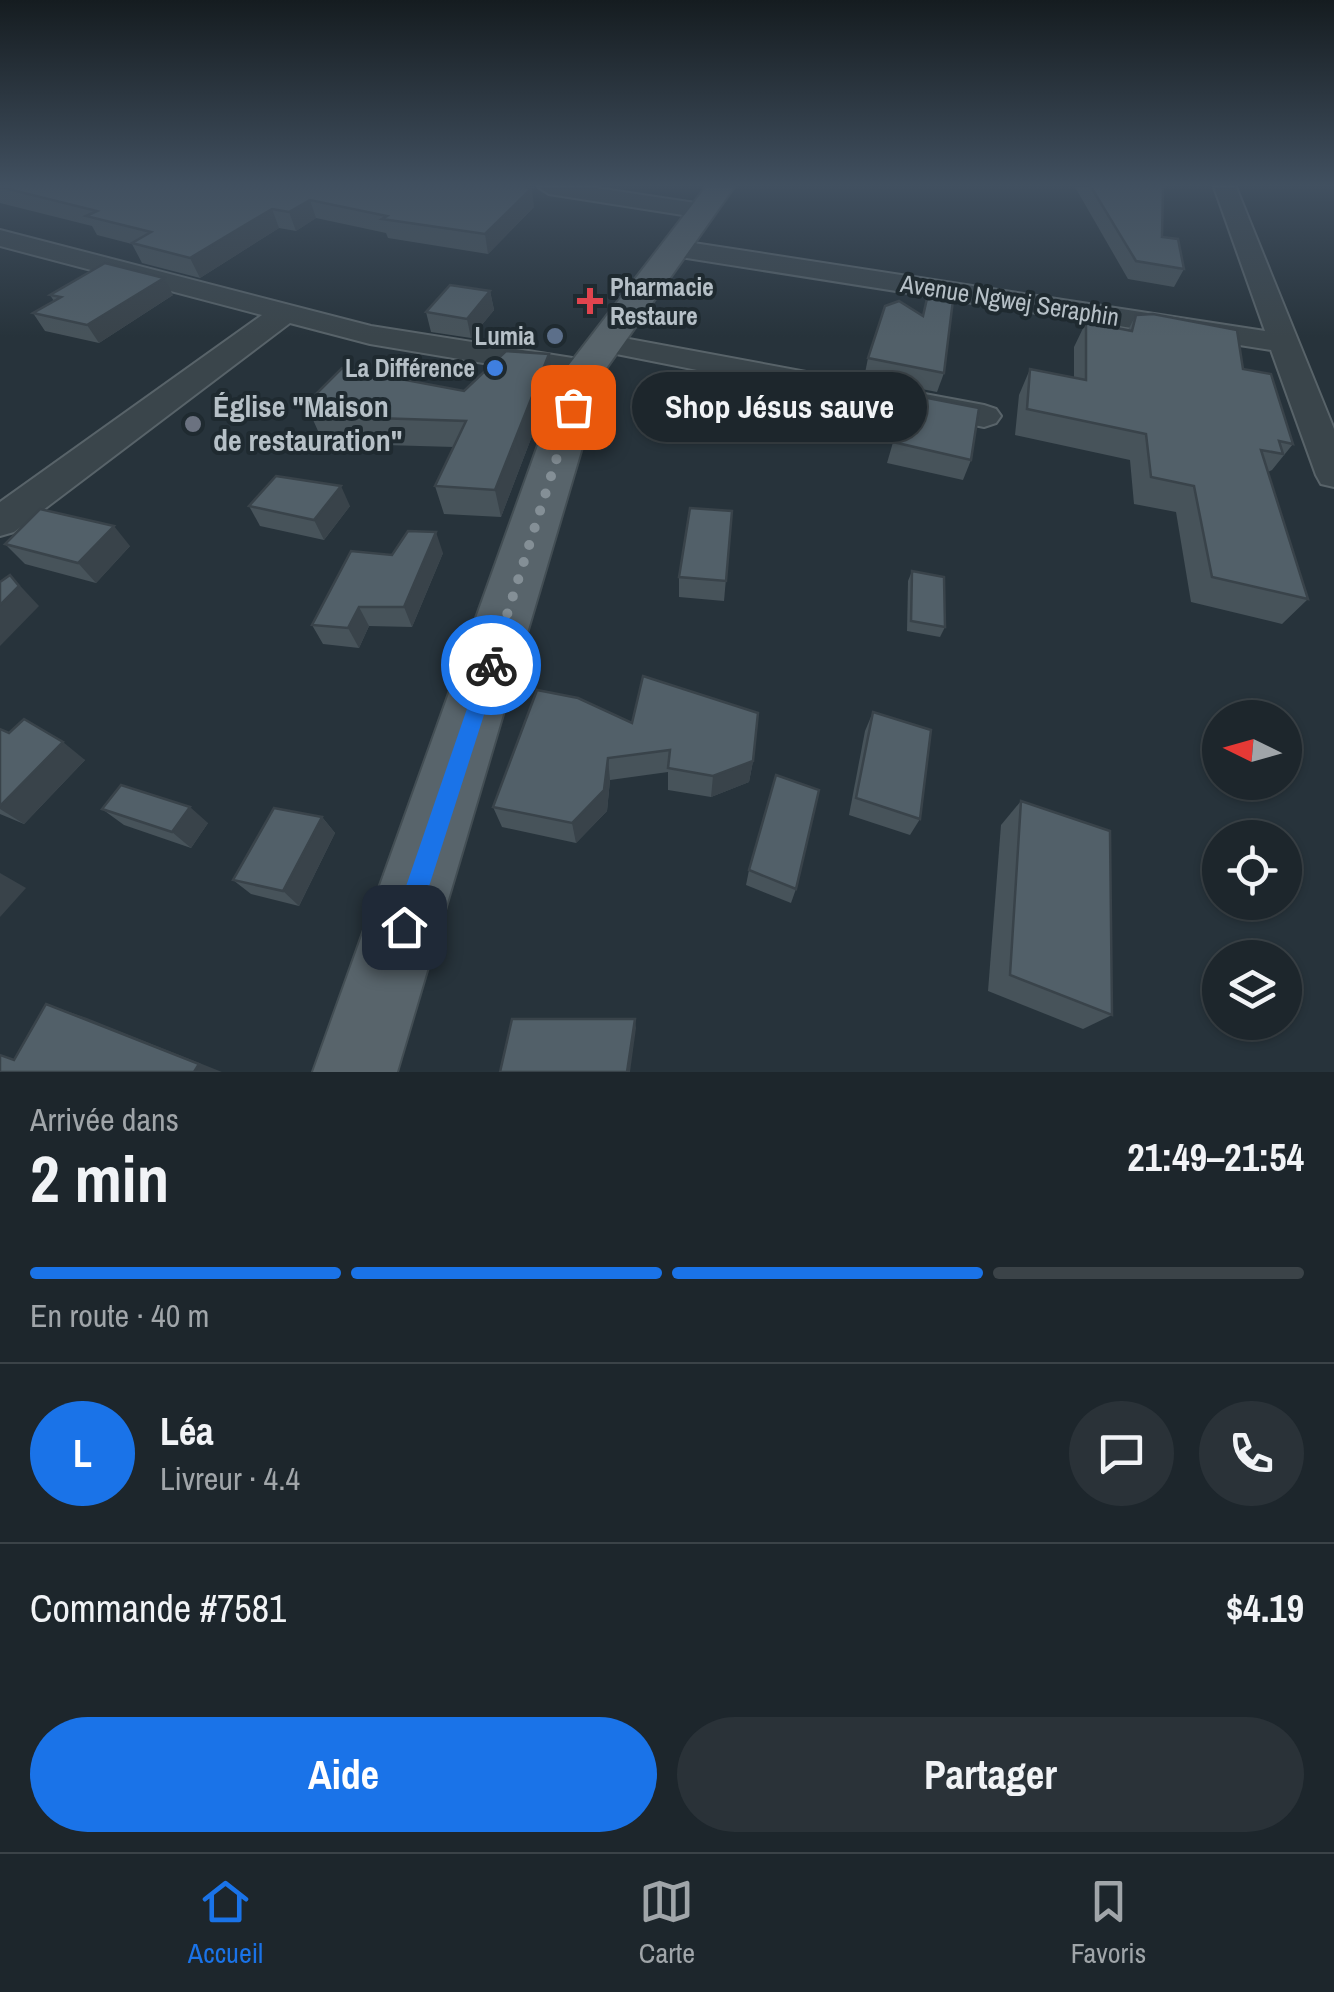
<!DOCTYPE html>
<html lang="fr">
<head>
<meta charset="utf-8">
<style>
	body { margin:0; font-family:"Archivo Narrow",sans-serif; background:#2a3238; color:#f1f3f6; height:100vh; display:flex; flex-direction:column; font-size:38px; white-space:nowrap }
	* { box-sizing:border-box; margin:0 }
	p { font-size:32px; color:#a0a5a9 }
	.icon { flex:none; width:55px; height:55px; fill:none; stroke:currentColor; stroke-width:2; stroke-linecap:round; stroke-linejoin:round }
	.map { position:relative; height:1072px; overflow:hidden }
	.panel { display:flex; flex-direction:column; background:#1d262c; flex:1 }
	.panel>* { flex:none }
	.needle { width:65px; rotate:275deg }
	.buttons { position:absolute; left:1202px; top:700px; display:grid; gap:20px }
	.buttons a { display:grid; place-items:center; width:100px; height:100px; border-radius:50%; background:#1d262c; box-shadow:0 2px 8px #0004,0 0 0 2px #3b4348; font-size:50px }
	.pin { position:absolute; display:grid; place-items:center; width:85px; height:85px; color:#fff; margin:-42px; border-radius:20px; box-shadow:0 5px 15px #0006 }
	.courier { position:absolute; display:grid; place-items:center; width:100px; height:100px; margin:-50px; border:8px solid #1a73e8; border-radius:50%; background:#fff; color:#222; box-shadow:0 2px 12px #0007 }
	.bubble { position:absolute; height:70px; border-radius:35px; background:#1d262c; box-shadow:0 2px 8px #0004,0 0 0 2px #3b4348; font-size:32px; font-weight:800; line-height:70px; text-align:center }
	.headline em { font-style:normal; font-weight:800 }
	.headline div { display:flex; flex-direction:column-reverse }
	.headline { display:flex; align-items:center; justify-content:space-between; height:170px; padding:0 30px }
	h1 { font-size:65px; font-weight:800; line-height:75px }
	.bar { display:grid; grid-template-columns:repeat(4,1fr); gap:15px 10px; align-content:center; height:120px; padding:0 30px }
	.bar i { height:12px; border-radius:8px; background:#3b4348 }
	.bar .active { background:#1a73e8 }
	.bar p { grid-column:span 4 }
	.line { display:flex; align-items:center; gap:25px; padding:0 30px; border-top:2px solid #3b4348 }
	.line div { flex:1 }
	.round { display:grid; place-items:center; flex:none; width:105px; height:105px; border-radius:52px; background:#2a3238 }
	.action { display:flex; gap:20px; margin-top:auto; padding:20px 30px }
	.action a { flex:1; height:115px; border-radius:60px; background:#1a73e8; color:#fff; font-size:40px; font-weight:800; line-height:115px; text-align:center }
	.action a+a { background:#2a3238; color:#f1f3f6 }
	.dock { display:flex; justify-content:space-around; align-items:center; height:140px; border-top:2px solid #3b4348; background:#1d262c; font-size:28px; color:#a0a5a9 }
	.dock a { display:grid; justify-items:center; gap:5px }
	.dock .active { color:#1a73e8 }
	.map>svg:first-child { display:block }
</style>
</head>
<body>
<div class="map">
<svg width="1334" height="1072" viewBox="0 0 1334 1072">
	<rect width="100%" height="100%" fill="#27333b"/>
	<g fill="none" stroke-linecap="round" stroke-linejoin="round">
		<defs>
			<g id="minor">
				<path d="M538,187H590L702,204L714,211L702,218L549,194Z"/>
				<path d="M1214,187H1236L1334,429V487L1321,484L1316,475L1271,350L674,256L661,248L674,240L1265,331Z"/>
				<path d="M0,230L371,326L585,360L601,370L585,380L370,344L290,323L14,532L0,536V502L262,315L0,246Z"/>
				<path d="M602,334L984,405L996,409L1001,416L996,423L984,427L591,349L587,343Z"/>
			</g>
			<path id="major" d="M706,187H734L605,370L397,1072H313L565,370Z"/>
		</defs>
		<use href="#minor" stroke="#586369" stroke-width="4"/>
		<use href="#major" stroke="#434e54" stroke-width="4"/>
		<use href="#minor" fill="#3a454b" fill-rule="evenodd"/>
		<use href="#major" fill="#58646b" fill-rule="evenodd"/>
	</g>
	<g fill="#47535a">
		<path d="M0,187L534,207L488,254L388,238L386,233L316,218L296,231L279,228L200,278L142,263L132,244L97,235L92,226L0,203Z"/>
		<path d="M1075,187H1163L1162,237L1184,269L1174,287L1128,279Z"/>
		<path d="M490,291L494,310L471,338L431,332L426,312Z"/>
		<path d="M50,295H173L99,343L45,331L33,313L54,301Z"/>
		<path d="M1136,315L1243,369L1293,444L1272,470L1268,472L1308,599L1282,624L1191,602L1176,512L1134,504L1130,460L1015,435L1019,395L1030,369L1074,378V347L1086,322L1128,330Z"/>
		<path d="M868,358L944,373L937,392L864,378Z"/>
		<path d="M553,381L501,517L444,514L435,486L454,447L385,445L318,431L306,404L464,391Z"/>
		<path d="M907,394L971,460L963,480L887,463Z"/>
		<path d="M249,506H350L324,540L260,526Z"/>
		<path d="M732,511L724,601L679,597V577Z"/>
		<path d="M5,544L130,546L96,583L25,564Z"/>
		<path d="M443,553L412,627L369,626L359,648L323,644L312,625L392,555Z"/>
		<path d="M912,571L945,627L940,637L907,631L908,581Z"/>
		<path d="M873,712L920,819L910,835L849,815L865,731Z"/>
		<path d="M632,723L753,761L749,782L711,797L668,790V772L610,780L607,811L576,843L502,827L493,807Z"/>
		<path d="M0,729L85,760L24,824L0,814Z"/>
		<path d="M1021,801L1112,1015L1083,1029L988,991L1001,825Z"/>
		<path d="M102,809L208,823L191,848L124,825Z"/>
		<path d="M322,817L335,833L299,906L251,894L233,880Z"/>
		<path d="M749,870L796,889L791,903L746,885Z"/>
	</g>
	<g fill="#39434a">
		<path d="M532,188L534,207L488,254L485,234Z"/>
		<path d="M310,200L316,218L296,231L289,212Z"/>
		<path d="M272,209L279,228L200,278L190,258Z"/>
		<path d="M164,278L173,295L99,343L87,325Z"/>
		<path d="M490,291L494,310L471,338L467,319Z"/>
		<path d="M549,354L553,381L501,517L495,490Z"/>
		<path d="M341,486L350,506L324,540L314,520Z"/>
		<path d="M114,526L130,546L96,583L78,563Z"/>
		<path d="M436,532L443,553L412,627L404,607Z"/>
		<path d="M10,575L39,606L0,646V605Z"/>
		<path d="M359,607L369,626L359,648L348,628Z"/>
		<path d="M63,742L85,760L24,824L0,809V806Z"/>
		<path d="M608,758L610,780L607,811L576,843L572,823Z"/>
		<path d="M753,761L749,782L711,797L713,776Z"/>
		<path d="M190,807L208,823L191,848L172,832Z"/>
		<path d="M322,817L335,833L299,906L283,891Z"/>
		<path d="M0,873L26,888L0,917Z"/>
		<path d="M46,1004L87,1018L222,1072H194Z"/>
		<path d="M635,1019L636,1028L630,1072H627Z"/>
	</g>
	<g fill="#526069" stroke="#39434a" stroke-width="2.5">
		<path d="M0,187H523L532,188L485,234L382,219L387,216L310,200L289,212L272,209L190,258L132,243L151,232L86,216L97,211Z"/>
		<path d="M1091,187H1163L1162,237L1178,239L1184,269L1136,261Z"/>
		<path d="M105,263L164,278L87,325L33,313L61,297L50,295Z"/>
		<path d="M931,281L955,284L944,373L868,358L885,306L899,301L923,316Z"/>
		<path d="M450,285L490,291L467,319L426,312Z"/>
		<path d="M1153,314L1237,330L1243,369L1271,374L1293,444L1279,441L1283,454L1261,450L1308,599L1212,577L1194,486L1151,477L1146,434L1027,409L1030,369L1086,380V322L1132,331L1136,315Z"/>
		<path d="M506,351L549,354L495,490L435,486L466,421L375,418L306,404L342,368L464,391Z"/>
		<path d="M907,394L979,408L971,460L893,442Z"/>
		<path d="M276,476L341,486L314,520L249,506Z"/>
		<path d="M690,508L732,511L726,581L679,577Z"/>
		<path d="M40,509L114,526L78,563L5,544Z"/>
		<path d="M408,531L436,532L404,607H359L348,628L312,625L351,551L392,555Z"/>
		<path d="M912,571L944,577L945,627L911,621Z"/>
		<path d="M10,575L19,586L0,605V582Z"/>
		<path d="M643,676L758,713L753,761L713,776L668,768L670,750L608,758L604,790L572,823L493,807L537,690L578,698L632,723Z"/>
		<path d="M873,712L931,730L920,819L856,798Z"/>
		<path d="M24,719L63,742L0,806V729L9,733Z"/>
		<path d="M776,775L819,790L796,889L749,870Z"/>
		<path d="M121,785L190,807L172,832L102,809Z"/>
		<path d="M1021,801L1110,831L1112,1015L1010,975Z"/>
		<path d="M274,808L322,817L283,891L233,880Z"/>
		<path d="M46,1004L199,1064L194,1072H0V1055L14,1060Z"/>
		<path d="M512,1019H635L627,1072H500Z"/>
	</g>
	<linearGradient id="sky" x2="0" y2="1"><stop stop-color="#151c20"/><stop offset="0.55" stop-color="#415060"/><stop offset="1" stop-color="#415060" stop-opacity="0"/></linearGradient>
	<rect width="1334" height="337" fill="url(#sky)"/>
	<path fill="#1a73e8" d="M491,657L500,665L416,927L412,935L404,939L395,935L392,927L482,665Z"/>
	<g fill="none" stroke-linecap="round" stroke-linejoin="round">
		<path stroke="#848f96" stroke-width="10" stroke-dasharray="0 18" d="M491,665L573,407"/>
	</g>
	<path fill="#e0444e" stroke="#1f2a30" stroke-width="4" d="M585 286h10v10h10v10h-10v10h-10v-10h-10v-10h10z"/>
	<circle fill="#5c6f8a" stroke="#1f2a30" stroke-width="4" cx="555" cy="336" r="10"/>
	<circle fill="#3f7fe0" stroke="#1f2a30" stroke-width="4" cx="495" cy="368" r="10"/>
	<circle fill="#6b7280" stroke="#1f2a30" stroke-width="4" cx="193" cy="424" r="10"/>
	<g text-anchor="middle" stroke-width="8" stroke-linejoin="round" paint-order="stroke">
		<g font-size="25" font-weight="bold" fill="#b6c0c7" stroke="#1f2a30" text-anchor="end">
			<text x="610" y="296" text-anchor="start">Pharmacie<tspan x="610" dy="29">Restaure</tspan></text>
			<text x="535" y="345">Lumia</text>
			<text x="475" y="377">La Différence</text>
		</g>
		<g font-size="25" fill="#b6c0c7" stroke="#1f2a30">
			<text transform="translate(1010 300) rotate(9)" y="9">Avenue Ngwej Seraphin</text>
		</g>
		<g font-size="30" font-weight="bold" fill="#b6c0c7" stroke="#1f2a30" text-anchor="start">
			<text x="213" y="417">Église "Maison<tspan x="213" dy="34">de restauration"</tspan></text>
		</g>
	</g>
</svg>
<div class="buttons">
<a><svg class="needle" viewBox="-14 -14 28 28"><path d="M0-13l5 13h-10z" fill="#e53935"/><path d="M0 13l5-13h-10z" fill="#a0a5a9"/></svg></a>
<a><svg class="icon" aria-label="locate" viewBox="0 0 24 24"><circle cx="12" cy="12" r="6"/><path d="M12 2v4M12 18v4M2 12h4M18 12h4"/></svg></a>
<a><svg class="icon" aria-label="layers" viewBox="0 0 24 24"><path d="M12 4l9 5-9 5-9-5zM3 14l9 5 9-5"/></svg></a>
</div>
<div class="pin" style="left:573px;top:407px;background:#ea580c"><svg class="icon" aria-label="bag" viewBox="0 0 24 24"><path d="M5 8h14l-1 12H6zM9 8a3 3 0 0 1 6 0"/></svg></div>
<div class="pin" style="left:404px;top:927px;background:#1f2937"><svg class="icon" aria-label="home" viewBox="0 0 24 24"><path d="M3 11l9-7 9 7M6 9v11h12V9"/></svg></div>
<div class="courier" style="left:491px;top:665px"><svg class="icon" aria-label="bike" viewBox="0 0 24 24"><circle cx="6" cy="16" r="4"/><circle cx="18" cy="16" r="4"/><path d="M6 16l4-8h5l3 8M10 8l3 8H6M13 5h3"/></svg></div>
<div class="bubble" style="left:632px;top:372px;width:295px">Shop Jésus sauve</div>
</div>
<section class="panel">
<div class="headline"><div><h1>2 min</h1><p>Arrivée dans</p></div><em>21:49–21:54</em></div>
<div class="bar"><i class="active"></i><i class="active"></i><i class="active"></i><i></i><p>En route · 40 m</p></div>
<div class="line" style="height:180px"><b class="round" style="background:#1a73e8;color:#fff">L</b><div><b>Léa</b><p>Livreur · 4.4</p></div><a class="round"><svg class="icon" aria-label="chat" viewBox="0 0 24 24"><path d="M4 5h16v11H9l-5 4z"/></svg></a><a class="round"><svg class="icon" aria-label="phone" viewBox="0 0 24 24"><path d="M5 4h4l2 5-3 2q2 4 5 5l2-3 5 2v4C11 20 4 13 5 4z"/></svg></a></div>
<div class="line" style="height:130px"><div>Commande #7581</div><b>$4.19</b></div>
<div class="action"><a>Aide</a><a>Partager</a></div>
</section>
<nav class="dock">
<a class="active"><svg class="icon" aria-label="home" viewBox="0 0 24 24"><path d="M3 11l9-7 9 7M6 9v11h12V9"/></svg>Accueil</a>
<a><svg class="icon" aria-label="map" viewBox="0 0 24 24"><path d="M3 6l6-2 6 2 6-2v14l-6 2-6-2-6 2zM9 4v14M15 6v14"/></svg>Carte</a>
<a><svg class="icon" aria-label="saved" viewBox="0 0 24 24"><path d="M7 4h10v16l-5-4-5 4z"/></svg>Favoris</a>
</nav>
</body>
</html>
